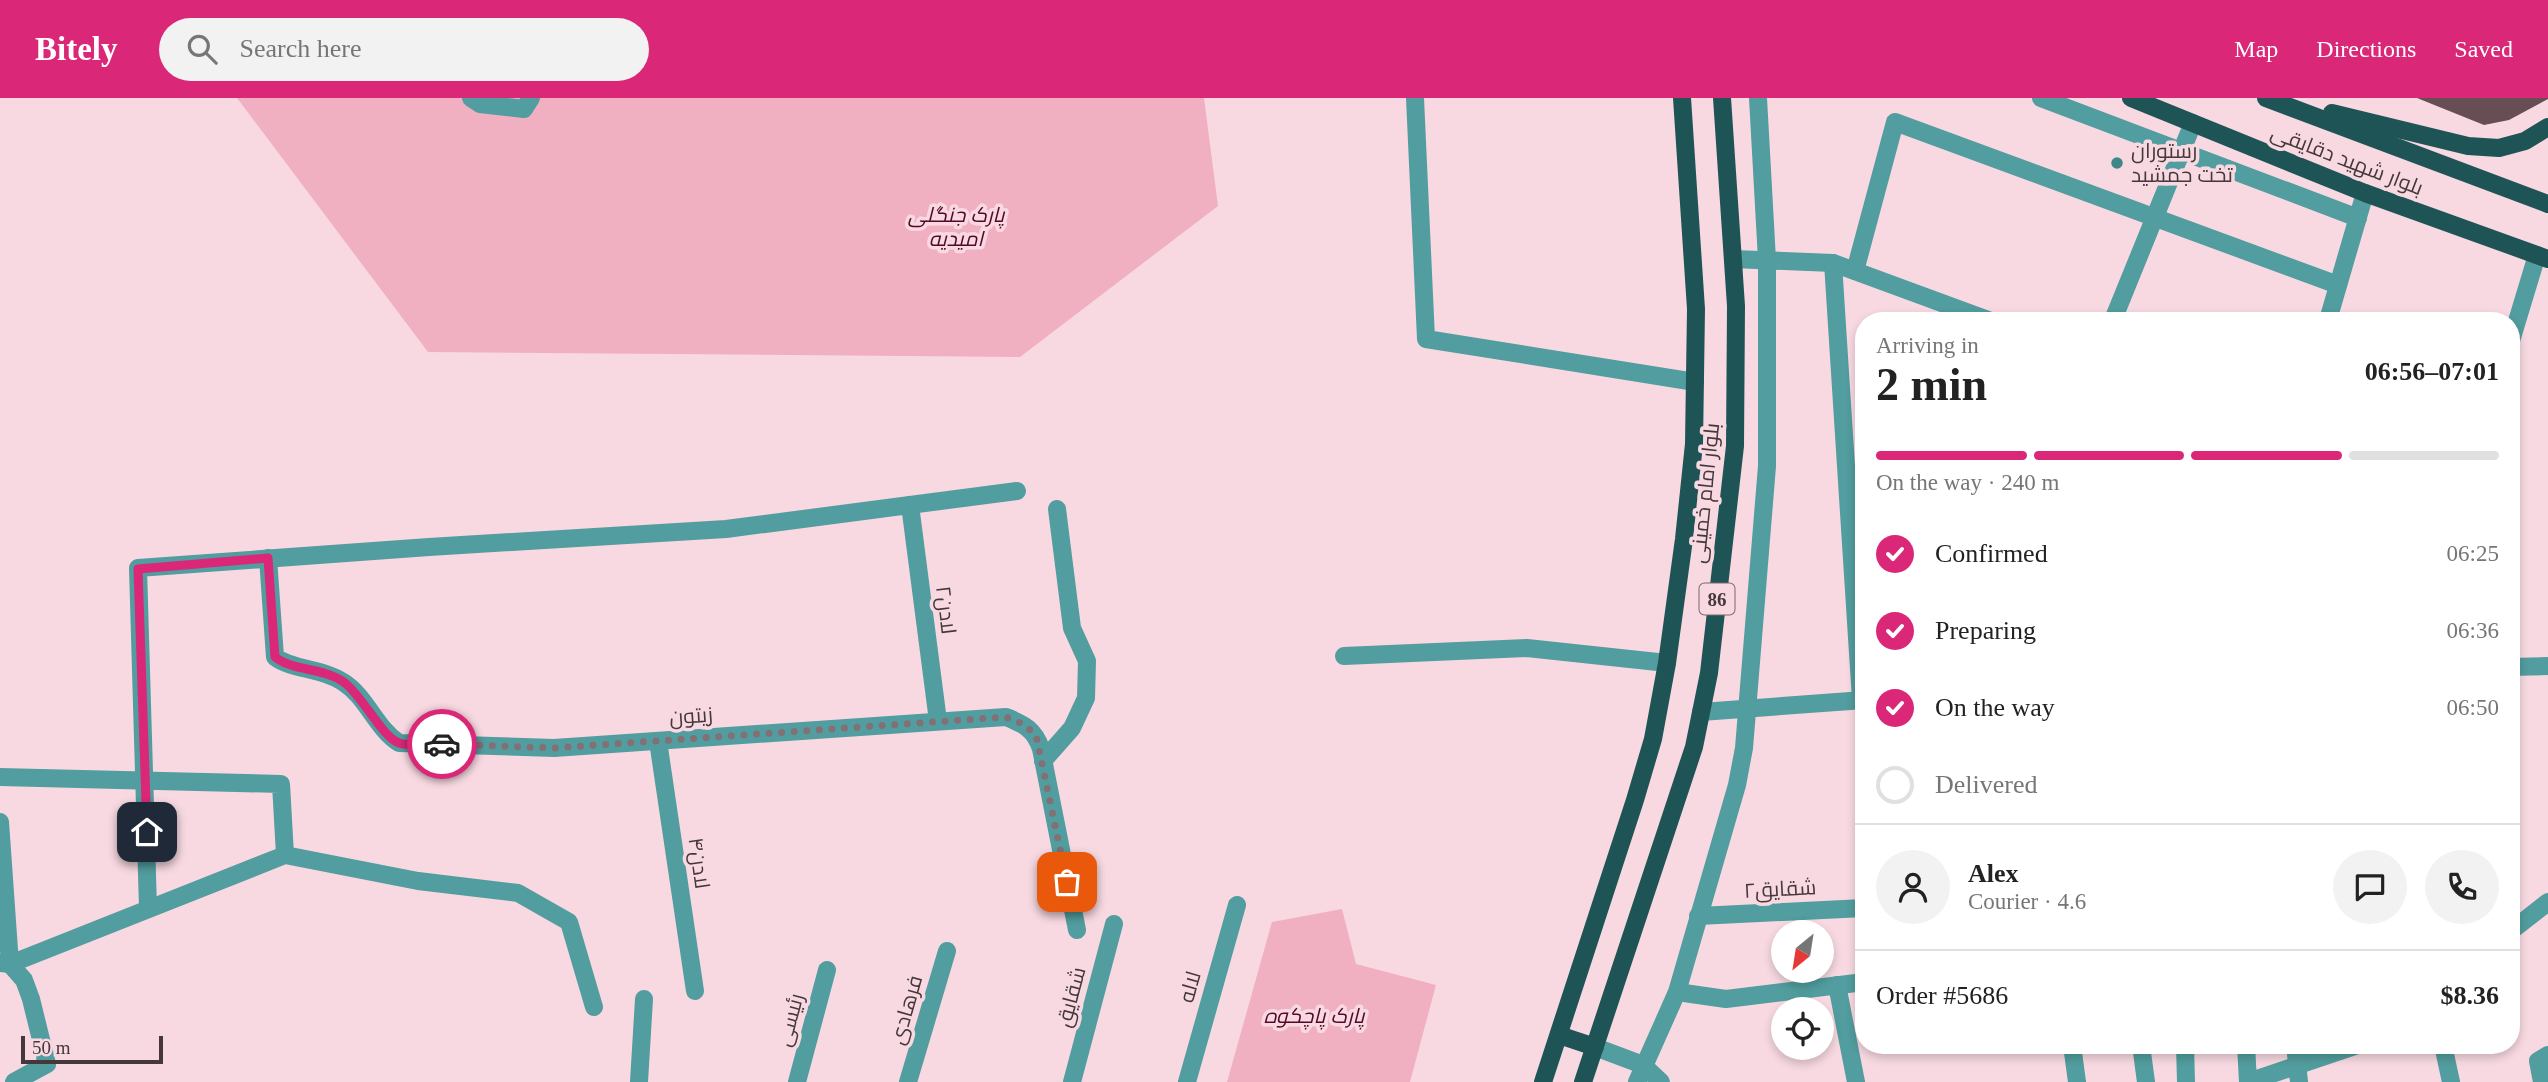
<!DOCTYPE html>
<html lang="en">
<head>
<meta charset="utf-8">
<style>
	body { margin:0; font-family:"Times New Roman",Cairo,serif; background:#f2f2f2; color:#222; height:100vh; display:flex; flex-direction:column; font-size:26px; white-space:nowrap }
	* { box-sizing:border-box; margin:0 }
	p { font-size:23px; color:#767676 }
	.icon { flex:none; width:38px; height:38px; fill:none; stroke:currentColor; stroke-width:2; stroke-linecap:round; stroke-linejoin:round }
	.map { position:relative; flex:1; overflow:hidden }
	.side { position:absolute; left:1855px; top:214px; width:665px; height:742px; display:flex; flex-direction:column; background:#fff; border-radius:28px; box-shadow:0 4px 10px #0003 }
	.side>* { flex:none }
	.needle { width:46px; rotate:210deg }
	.buttons { position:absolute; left:1771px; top:822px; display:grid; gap:14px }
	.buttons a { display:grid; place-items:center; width:63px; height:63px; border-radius:50%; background:#fff; box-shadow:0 4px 10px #0003; font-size:35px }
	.scale { position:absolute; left:21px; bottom:18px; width:142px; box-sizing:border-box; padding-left:7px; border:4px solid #44383b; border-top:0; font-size:19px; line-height:24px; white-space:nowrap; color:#44383b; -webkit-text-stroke:5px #f8d9e1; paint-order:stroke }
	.pin { position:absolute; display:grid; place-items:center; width:60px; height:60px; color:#fff; margin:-30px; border-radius:14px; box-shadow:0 4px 10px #0006 }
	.courier { position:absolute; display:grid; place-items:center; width:70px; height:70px; margin:-35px; border:5px solid #db2777; border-radius:50%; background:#fff; color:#222; box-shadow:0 2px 9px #0007 }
	.headline em { font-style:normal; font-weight:600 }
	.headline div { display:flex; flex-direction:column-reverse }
	.headline { display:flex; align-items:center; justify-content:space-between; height:119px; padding:0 21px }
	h1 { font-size:46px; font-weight:600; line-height:52px }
	.bar { display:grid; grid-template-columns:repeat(4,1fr); gap:10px 7px; align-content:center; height:84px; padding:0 21px }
	.bar i { height:9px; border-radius:5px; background:#e0e0e0 }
	.bar .selected { background:#db2777 }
	.bar p { grid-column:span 4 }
	.line { display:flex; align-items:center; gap:18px; padding:0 21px; border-top:2px solid #e0e0e0 }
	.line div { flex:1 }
	.round { display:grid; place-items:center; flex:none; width:74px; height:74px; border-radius:37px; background:#f2f2f2 }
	ol { padding:0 21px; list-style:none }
	li { display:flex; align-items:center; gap:21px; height:77px }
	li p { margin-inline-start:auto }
	li .icon { padding:7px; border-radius:50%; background:#db2777; color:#fff; stroke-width:4 }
	li:last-child { color:#767676 }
	li i { width:38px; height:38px; border:4px solid #e0e0e0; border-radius:50% }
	header { display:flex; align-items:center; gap:42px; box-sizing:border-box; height:98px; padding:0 35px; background:#db2777; color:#fff }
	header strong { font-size:33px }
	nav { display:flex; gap:38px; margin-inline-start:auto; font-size:24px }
	.search { width:490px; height:63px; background:#f2f2f2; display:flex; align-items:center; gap:18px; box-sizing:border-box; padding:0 24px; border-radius:38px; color:#767676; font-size:26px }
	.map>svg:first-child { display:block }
</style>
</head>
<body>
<header>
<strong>Bitely</strong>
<div class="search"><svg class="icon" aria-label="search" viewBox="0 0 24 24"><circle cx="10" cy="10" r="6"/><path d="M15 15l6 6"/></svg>Search here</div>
<nav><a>Map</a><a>Directions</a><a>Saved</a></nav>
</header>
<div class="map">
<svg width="2548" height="984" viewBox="0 0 2548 984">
	<rect width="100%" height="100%" fill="#f8d9e1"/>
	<g fill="#f1b0c2">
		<path d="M237,0H1204L1218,108L1020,259L428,254Z"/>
		<path d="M1342,811L1356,866L1436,887L1410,984H1227L1272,824Z"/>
	</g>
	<path fill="#674d54" d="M2417,0H2548V1L2509,22L2484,27Z"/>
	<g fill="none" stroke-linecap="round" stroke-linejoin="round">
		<g stroke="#529d9f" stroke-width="18">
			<path d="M471,0L480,6L524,11L531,0"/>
			<path d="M1415,0L1426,241L1695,284"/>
			<path d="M2041,0L2358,120"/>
			<path d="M1733,161L1833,165L1988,222"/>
			<path d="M1833,165L1861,602"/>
			<path d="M1855,173L1895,24L2338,187"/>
			<path d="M2113,222L2193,25"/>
			<path d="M2328,222L2365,95"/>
			<path d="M2511,243L2537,157"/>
			<path d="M910,407L938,623"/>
			<path d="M268,460L275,559C292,572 322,570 343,584C367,599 375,629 399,645L554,650L1006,619C1024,626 1035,632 1041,651L1077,832"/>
			<path d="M1344,558L1527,550L1667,565"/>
			<path d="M2511,569L2548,568"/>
			<path d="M1701,614L1864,602"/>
			<path d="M658,643L695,893"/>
			<path d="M1043,663L1072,630L1086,600L1087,563L1072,530L1057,411"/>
			<path d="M0,679L281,686L285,757"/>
			<path d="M0,724L10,866"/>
			<path d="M148,810L138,470L429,449L726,431L1017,393"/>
			<path d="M1698,818L1864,810"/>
			<path d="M2511,833L2548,804"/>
			<path d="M0,865L10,866L285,757L418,783L518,795L569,824L594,909"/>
			<path d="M10,866L24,882L31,901L47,966L14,984"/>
			<path d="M1837,887L1856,984"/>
			<path d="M1677,894L1726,901L1864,884"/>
			<path d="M2072,947L2077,984"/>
			<path d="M2141,947L2146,984"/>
			<path d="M2185,947L2186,984"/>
			<path d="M2246,947L2248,984L2358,947"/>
			<path d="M2295,947L2299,984"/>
			<path d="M2443,947L2451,984"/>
			<path d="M1595,949L1643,967L1661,984"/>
			<path d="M639,984L644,901"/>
			<path d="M797,984L827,872"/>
			<path d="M908,984L947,853"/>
			<path d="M1072,984L1114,826"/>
			<path d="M1187,984L1237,807"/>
			<path d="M1637,984L1677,894L1737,687L1744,650L1767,368V162L1758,0"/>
			<path d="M2542,984L2538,963L2548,957"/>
		</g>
		<g stroke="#1e5456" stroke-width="18">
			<path d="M2131,0L2365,95L2548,161"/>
			<path d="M2266,0L2548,106"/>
			<path d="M2332,15L2468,48L2499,50L2525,43L2548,29"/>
			<path d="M1559,937L1595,949"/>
			<path d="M1543,984L1635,702L1653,641L1667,565L1684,441L1694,346L1696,211L1682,0"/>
			<path d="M1583,984L1694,649L1709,575L1735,348L1736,208L1722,0"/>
		</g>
	</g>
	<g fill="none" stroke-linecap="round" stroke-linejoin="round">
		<path stroke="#837075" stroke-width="7" stroke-dasharray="0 12.6" d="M442,646L554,650L1006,619L1023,626L1036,637L1067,784"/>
		<path stroke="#db2777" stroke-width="9" d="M147,734L138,471L268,460L275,559C294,574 324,569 345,585C363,599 383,640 399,645C411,649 430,646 442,646"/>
	</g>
	<circle fill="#3e8789" stroke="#f8d9e1" stroke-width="2.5" cx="2117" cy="65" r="7"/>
	<g text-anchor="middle" stroke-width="7" stroke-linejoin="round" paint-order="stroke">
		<rect fill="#f8d9e1" stroke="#7a686d" stroke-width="2" x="1699.5" y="485.5" width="35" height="31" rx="5"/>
		<g font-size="19" font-weight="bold" fill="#44383b">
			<text x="1717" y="508">86</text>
		</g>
		<g font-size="21" fill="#44383b" stroke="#f8d9e1" text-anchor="start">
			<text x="2131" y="60">رستوران<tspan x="2131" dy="24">تخت جمشید</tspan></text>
		</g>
		<g font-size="21" fill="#44383b" stroke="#f8d9e1">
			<text transform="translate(2347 62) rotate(21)" y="7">بلوار شهید دقایقی</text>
			<text transform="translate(1705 395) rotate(-84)" y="7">بلوار امام خمینی</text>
			<text transform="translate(946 512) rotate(83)" y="7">لادن۲</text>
			<text transform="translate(691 618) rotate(-4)" y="7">زیتون</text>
			<text transform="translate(699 765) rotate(82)" y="7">لادن۴</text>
			<text transform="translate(1780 791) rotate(-3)" y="7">شقایق۲</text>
			<text transform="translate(1190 889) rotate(-74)" y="7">لاله</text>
			<text transform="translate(1071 899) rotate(-75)" y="7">شقایق</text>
			<text transform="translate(906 912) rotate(-74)" y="7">فرهادی</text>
			<text transform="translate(790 922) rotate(-75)" y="7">رئیسی</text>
		</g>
		<g font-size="21" font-style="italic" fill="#530829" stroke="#f8d9e1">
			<text x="956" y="124">پارک جنگلی<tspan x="956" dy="24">امیدیه</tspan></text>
			<text x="1314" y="925">پارک پاچکوه</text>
		</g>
	</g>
</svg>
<div class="buttons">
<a><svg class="needle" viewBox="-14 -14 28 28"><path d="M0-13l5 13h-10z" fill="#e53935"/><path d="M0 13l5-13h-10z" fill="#767676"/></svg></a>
<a><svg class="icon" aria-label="locate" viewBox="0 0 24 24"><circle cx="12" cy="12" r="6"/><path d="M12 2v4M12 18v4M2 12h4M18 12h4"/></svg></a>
</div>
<div class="scale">50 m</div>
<div class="pin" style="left:1067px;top:784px;background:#ea580c"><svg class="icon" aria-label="bag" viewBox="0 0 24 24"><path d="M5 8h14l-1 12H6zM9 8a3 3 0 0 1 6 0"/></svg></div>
<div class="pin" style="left:147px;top:734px;background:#1f2937"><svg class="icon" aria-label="home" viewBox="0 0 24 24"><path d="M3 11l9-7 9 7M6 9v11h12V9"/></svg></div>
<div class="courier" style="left:442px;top:646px"><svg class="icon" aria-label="car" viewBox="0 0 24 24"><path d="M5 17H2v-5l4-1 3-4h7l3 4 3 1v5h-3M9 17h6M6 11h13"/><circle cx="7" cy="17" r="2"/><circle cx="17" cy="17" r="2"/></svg></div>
<section class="side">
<div class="headline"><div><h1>2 min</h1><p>Arriving in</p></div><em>06:56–07:01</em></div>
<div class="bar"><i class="selected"></i><i class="selected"></i><i class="selected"></i><i></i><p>On the way · 240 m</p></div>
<ol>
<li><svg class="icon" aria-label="check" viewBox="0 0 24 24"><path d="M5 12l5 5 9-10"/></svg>Confirmed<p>06:25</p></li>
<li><svg class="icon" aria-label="check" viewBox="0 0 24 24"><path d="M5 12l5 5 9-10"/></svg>Preparing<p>06:36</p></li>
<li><svg class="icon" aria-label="check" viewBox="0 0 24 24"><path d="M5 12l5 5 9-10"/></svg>On the way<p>06:50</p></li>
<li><i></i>Delivered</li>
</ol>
<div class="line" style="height:126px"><a class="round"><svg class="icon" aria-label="person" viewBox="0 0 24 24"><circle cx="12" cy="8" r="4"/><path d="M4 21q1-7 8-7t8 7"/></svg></a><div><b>Alex</b><p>Courier · 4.6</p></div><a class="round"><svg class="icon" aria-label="chat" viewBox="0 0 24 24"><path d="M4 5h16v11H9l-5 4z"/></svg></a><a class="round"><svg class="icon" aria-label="phone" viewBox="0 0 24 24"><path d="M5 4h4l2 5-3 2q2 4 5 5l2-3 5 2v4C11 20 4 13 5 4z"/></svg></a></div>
<div class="line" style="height:91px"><div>Order #5686</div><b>$8.36</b></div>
</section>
</div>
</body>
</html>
